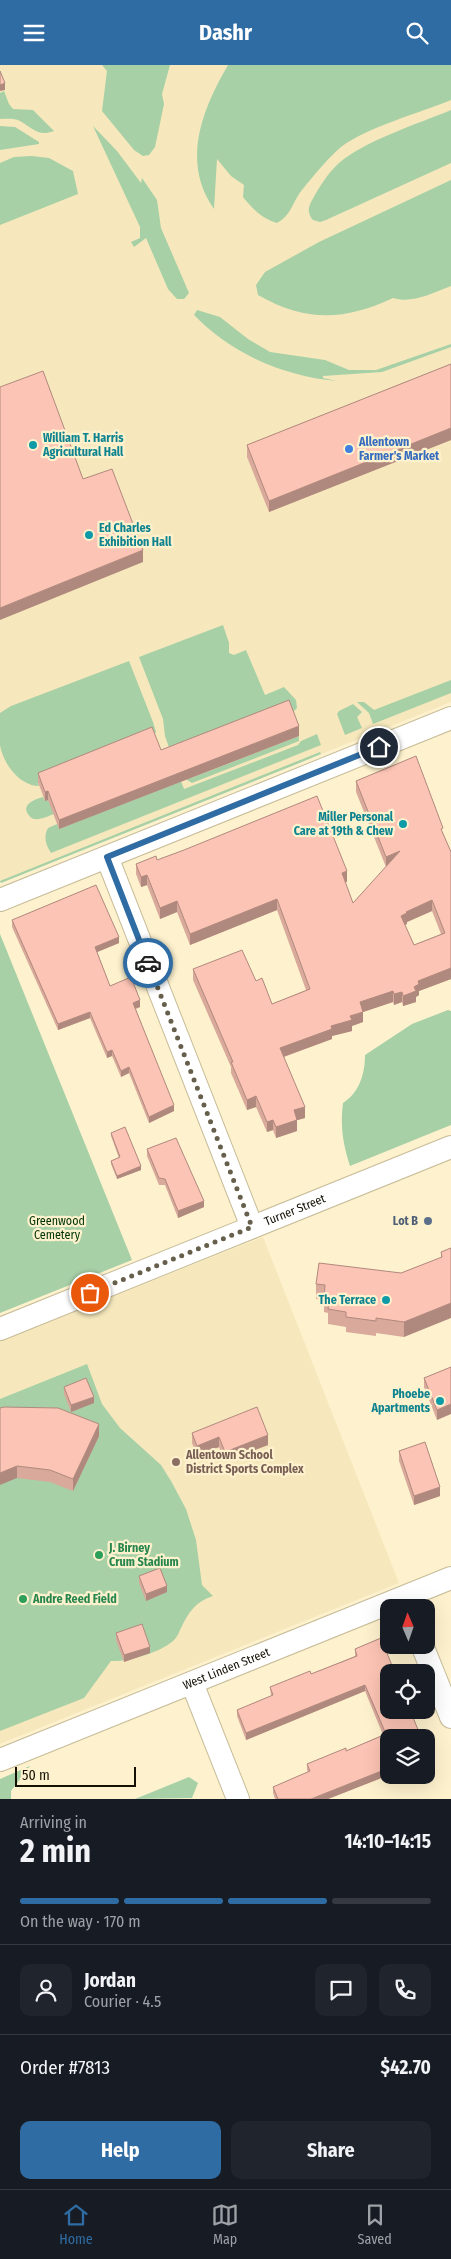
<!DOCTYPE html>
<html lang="en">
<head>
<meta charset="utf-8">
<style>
	body { margin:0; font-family:"Fira Sans Condensed",sans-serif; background:#20242c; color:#f1f3f6; height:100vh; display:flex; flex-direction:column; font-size:19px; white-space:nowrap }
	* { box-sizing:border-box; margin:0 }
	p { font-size:16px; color:#9ea1a6 }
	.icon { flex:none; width:28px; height:28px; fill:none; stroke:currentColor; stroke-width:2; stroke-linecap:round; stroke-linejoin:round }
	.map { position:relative; height:1734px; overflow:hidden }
	.drawer { display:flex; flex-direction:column; background:#171b24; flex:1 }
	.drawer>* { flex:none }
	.needle { width:32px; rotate:358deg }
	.buttons { position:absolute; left:380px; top:1534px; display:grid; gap:10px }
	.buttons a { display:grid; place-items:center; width:55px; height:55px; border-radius:10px; background:#171b24; box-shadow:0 5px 20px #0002; font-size:25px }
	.scale { position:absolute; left:15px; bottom:12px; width:121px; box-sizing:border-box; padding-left:5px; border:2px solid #141004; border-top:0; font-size:14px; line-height:18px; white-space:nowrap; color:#141004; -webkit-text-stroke:4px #fef2ce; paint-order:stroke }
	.pin { position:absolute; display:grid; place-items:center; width:42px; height:42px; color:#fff; margin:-21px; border:2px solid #fff; border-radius:50%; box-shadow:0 1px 5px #0007 }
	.courier { position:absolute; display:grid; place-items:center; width:50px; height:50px; margin:-25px; border:4px solid #2f6ca4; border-radius:50%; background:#fff; color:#222; box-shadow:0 1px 6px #0007 }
	.overview em { font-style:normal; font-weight:700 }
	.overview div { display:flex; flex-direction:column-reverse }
	.overview { display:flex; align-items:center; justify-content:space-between; height:85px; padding:0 20px }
	h1 { font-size:32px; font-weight:700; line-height:38px }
	.bar { display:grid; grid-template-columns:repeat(4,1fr); gap:8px 5px; align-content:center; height:60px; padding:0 20px }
	.bar i { height:6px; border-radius:4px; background:#363941 }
	.bar .current { background:#2f6ca4 }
	.bar p { grid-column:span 4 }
	.line { display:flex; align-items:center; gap:12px; padding:0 20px; border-top:1px solid #363941 }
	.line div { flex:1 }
	.round { display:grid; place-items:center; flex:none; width:52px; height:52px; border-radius:10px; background:#20242c }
	.action { display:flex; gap:10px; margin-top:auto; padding:10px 20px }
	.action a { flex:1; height:58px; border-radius:10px; background:#2f6ca4; color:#fff; font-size:20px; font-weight:700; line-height:58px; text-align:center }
	.action a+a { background:#20242c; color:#f1f3f6 }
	header { display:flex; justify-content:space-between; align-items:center; height:65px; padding:0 20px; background:#2f6ca4; color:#fff; font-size:22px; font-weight:700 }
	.menu { display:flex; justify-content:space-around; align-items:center; height:70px; border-top:1px solid #363941; background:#171b24; font-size:14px; color:#9ea1a6 }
	.menu a { display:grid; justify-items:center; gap:2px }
	.menu .current { color:#2f6ca4 }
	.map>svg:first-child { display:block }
</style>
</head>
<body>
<header><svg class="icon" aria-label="menu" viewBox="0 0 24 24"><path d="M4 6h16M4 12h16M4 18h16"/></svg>Dashr<svg class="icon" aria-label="search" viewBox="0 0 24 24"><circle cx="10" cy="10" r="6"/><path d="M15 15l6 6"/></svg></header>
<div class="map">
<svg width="451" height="1734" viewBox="0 0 451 1734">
	<rect width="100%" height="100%" fill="#fef2ce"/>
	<g fill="#f6e8bc">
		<path d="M0,0H451V637L0,818Z"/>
		<path d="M263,1172L399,1518L0,1679V1276Z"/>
	</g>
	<g fill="#a7d0a7">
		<path d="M102,0H170L162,29L164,39L155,82L149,90L143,91L134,85L102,46L107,6Z"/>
		<path d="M228,0H451V35C419,48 368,62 341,82C327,94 314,110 302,125C293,136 291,151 277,158C261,153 253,144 243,132L244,120L231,111L217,94L214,144C181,97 202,45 228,0Z"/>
		<path d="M4,26L9,39L13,44L33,45L54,66C38,72 34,64 20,56C14,53 7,54 0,54V28Z"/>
		<path d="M451,45V98L326,155L320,157L313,155C305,145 310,139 316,128C322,118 330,106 339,98C366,75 418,59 451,45Z"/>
		<path d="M0,61L15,62L39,77V79L0,85Z"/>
		<path d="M93,61L117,86L141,118L142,113L157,135L161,163L189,228L184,234H177L168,224L146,173L134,182L131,177L140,173V162Z"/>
		<path d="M32,91L49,93L73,106L78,129L0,160V98L14,92Z"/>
		<path d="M451,115V221C432,228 413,239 393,233C344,256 305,257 258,230L256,220L265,207L319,177Z"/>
		<path d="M197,245L220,252L248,274L270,287L325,295L349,305H376L451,279V282L382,307L323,311V313L337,316C283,311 232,289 194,250Z"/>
		<path d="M223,560L229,578V588L234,590L246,585L265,630L284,622L296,635L297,643L291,649L173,694L165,671L163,654L139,592Z"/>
		<path d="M129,596L153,657L156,667L152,672L38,718L39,721C20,721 3,699 0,680C0,670 0,658 0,648L11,641Z"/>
		<path d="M451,615V628L373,659L369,648L357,637H364L374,645Z"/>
		<path d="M353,639L362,647L357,652L362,663L345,670L337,649L339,646Z"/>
		<path d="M317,669L321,680L51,788C46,780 43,772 48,763L177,706L184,724L298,680L301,676Z"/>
		<path d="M299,671V676L192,718L187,715L186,712L191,713Z"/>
		<path d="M156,683C166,687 170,693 171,704L165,707L163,701L52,745L54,749C48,751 41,755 34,754C31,753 30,752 28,749C21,739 36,734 43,732L45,736L159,691Z"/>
		<path d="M320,687L321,689L302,697L1,818L0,816Z"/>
		<path d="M0,869L132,1195L0,1248Z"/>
		<path d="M448,945L451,946V1060L350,1101C343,1079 340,1061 343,1038C359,1028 365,1009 365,990L412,959Z"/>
		<path d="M87,1299L102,1339L120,1363L161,1400L171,1416L186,1444L196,1475L202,1520L213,1531C196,1536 188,1548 181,1563C179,1567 177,1573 173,1576C159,1588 128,1597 111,1596L84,1633L0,1666V1334Z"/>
		<path d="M30,1701L11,1726V1734H0V1714Z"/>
		<path d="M189,1712L198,1718L192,1733L135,1734Z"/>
	</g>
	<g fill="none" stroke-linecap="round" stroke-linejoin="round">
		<defs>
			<g id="minor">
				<path d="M107,792L252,1162"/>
				<path d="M0,835L451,653"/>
				<path id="s1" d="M0,1264L451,1082"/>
				<path d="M422,1580L451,1652"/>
				<path d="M192,1618L238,1734"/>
				<path id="s2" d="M0,1695L451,1513"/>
			</g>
		</defs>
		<use href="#minor" stroke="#c7bc99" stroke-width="24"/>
		<use href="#minor" stroke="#fff" stroke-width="22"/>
	</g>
	<g fill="#d9a99b" fill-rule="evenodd">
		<path d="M451,299V375L269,447L247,392V380Z"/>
		<path d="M299,671L59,764L48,735L45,736L38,717V708L161,685Z"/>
		<path d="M356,716L443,768L451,787V914L419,926V930L416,932V937L403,941L402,937L394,940L393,937L363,947V957L352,961V966L332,971V974L284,992L305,1053L297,1055V1066L276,1073L273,1065L267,1067L256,1042L247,1045L231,1008V1002L193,915V904L256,916L272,939L306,925L277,845L190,880L177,847L160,854L147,820L141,822L136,809V799L157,795L347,817H345L353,838L386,802L356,727ZM432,846L441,869L414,880L405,860L407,859V857Z"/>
		<path d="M12,855L119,878L97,887L110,921L140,942L136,944L174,1046L149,1058L129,1008L121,1012L112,991L107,993L90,953L58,965L12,862Z"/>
		<path d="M111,1068L141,1105L117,1114L111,1099V1096L119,1093L111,1071Z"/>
		<path d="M147,1084L204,1142L178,1153L165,1120H159L147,1091Z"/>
		<path d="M451,1183L404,1272L376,1268V1271L346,1267V1262L328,1259V1248L324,1247V1235L316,1234V1219L401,1208L441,1193V1187Z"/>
		<path d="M451,1302L437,1355L424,1322V1313Z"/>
		<path d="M64,1322L94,1338L71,1347L64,1329Z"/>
		<path d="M0,1343L99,1371L73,1426L50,1417L17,1413Z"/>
		<path d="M192,1368L268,1380L225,1396L219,1382L197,1391L192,1378Z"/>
		<path d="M399,1386L440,1431L414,1440L399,1396Z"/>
		<path d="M139,1511L167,1527L146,1536L139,1518Z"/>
		<path d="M116,1568L150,1588L124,1597L116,1575Z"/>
		<path d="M381,1573L389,1710L328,1734H275L273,1728V1722L308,1707L307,1705V1699L346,1686L383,1670L365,1626L246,1675L237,1651V1645L271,1631L270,1622L311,1609L355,1591V1584Z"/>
	</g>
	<g fill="#b0897e">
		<path d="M5,18V25L0,26V20Z"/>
		<path d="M451,363V375L269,447V436Z"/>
		<path d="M143,485V497L0,555V543Z"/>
		<path d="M299,661V671L59,764V755Z"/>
		<path d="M48,726V735L45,736V727Z"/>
		<path d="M400,786L386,802V792Z"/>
		<path d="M347,806V817L342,818V808Z"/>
		<path d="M147,810V820L141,822V812Z"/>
		<path d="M277,834V845L190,880V869Z"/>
		<path d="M432,835V846L407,857V859L401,861V851L406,847Z"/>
		<path d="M177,836V847L160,854V843Z"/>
		<path d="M119,872V878L95,888V882Z"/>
		<path d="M451,903V914L419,926V930L416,932V937L403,941V931L414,922L418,916Z"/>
		<path d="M393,926V937L360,948V937Z"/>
		<path d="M402,927V937L394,940V929Z"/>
		<path d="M140,935V942L133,944V938Z"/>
		<path d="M90,947V953L58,965V959Z"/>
		<path d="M363,947V957L352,961V966L332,971V974L280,993V983L350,951Z"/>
		<path d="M112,985V991L107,993V987Z"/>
		<path d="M129,1002V1008L121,1012V1006Z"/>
		<path d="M256,1031V1042L247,1045V1035Z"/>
		<path d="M174,1040V1046L149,1058V1052Z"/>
		<path d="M305,1042V1053L294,1056V1045Z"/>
		<path d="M273,1055V1065L267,1067V1057Z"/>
		<path d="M297,1055V1066L276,1073V1062Z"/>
		<path d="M141,1101V1105L117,1114V1111Z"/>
		<path d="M204,1136V1142L178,1153V1146Z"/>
		<path d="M451,1238V1253L404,1272V1257Z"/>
		<path d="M94,1332V1338L71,1347V1340Z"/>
		<path d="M451,1339V1349L437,1355V1345Z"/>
		<path d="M99,1359V1371L73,1426V1414Z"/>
		<path d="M268,1370V1380L225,1396V1387Z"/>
		<path d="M219,1372V1382L197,1391V1381Z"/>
		<path d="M17,1401V1413L0,1420V1408Z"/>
		<path d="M440,1422V1431L414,1440V1431Z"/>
		<path d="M167,1521V1527L146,1536V1529Z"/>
		<path d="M150,1582V1588L124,1597V1590Z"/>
		<path d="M365,1620V1626L246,1675V1668Z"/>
		<path d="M389,1703V1710L328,1734H311Z"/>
	</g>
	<g fill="#fcc4b4" stroke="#b0897e" fill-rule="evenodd">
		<path d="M0,6L5,18L0,20Z"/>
		<path d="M451,299V363L269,436L247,380Z"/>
		<path d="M43,306L83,414L112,404L143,485L0,543V322Z"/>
		<path d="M289,635L299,661L59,755L48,726L45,727L38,708L152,662L161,685Z"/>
		<path d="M416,691L443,763L441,764L451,787V903L418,916L419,919L414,922L416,926L403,931L402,927L394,929L393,926L360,937L363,947L350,951L352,955L331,961L332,964L280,983L305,1042L294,1045L297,1055L276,1062L273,1055L267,1057L256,1031L247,1035L231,997H233L193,904L242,885L256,916L262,913L272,939L310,924L277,834L190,869L177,836L160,843L147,810L141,812L136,799L156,791L157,795L184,785L317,731L347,806L342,808L353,838L400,786L386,792L356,716ZM432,835L445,868L414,880L401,851L407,848L406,847Z"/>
		<path d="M96,820L119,872L95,882L110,921L131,912L140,935L133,938L174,1040L149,1052L129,1002L121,1006L112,985L107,987L90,947L58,959L12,855Z"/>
		<path d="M125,1062L141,1101L117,1111L111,1096L120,1092L111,1068Z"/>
		<path d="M176,1073L204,1136L178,1146L165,1114L159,1113L147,1084Z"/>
		<path d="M451,1183V1238L404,1257L376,1253V1256L346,1252V1247L328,1244L330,1233L324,1232L325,1220L316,1219L319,1198L401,1208L442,1192L441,1187Z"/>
		<path d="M451,1302V1339L437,1345L424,1313Z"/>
		<path d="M86,1313L94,1332L71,1340L64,1322Z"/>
		<path d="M4,1342L58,1343L99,1359L73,1414L50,1405L17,1401L0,1408V1343Z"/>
		<path d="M257,1342L268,1370L225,1387L219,1372L197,1381L192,1368Z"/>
		<path d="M425,1377L440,1422L414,1431L399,1386Z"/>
		<path d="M160,1503L167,1521L146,1529L139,1511Z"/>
		<path d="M142,1559L150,1582L124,1590L116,1568Z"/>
		<path d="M381,1573L395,1608H389V1645H410L421,1672H389V1703L311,1734H278L273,1722L310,1706L307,1699L346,1683V1686L386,1669L365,1620L246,1668L237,1645L273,1630L270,1622L310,1606L311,1609L357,1591L355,1584Z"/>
	</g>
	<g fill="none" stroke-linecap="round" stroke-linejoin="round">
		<path stroke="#665f4b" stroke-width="5" stroke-dasharray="0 9" d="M90,1228L252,1162L148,898"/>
		<path stroke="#2f6ca4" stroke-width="6" d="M148,898L107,792L379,682"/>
	</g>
	<g fill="#0f9aa8" stroke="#fef2ce" stroke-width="2">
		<circle cx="33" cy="380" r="5"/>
		<circle cx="89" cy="470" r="5"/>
		<circle cx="403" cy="759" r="5"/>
		<circle cx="386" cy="1235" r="5"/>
		<circle cx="440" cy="1336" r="5"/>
	</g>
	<circle fill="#3f7fe0" stroke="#fef2ce" stroke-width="2" cx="349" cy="384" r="5"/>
	<circle fill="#5c6f8a" stroke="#fef2ce" stroke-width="2" cx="428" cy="1156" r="5"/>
	<circle fill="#8d6e63" stroke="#fef2ce" stroke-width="2" cx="176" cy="1397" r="5"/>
	<g fill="#2e9e5b" stroke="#fef2ce" stroke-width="2">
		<circle cx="99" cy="1490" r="5"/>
		<circle cx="23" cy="1534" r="5"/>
	</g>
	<g text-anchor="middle" stroke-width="4.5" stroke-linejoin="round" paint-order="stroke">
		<g font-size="12" font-weight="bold" fill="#0d838f" stroke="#fef2ce" text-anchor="end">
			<text x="43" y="377" text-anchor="start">William T. Harris<tspan x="43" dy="14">Agricultural Hall</tspan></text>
			<text x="99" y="467" text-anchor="start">Ed Charles<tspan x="99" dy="14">Exhibition Hall</tspan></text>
			<text x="393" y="756">Miller Personal<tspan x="393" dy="14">Care at 19th &amp; Chew</tspan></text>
			<text x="376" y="1239">The Terrace</text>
			<text x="430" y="1333">Phoebe<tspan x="430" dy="14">Apartments</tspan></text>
		</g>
		<g font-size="12" font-weight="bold" fill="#366cbe" stroke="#fef2ce" text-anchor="start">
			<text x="359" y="381">Allentown<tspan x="359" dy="14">Farmer's Market</tspan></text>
		</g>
		<g font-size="12" fill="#141004" stroke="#fef2ce">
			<text dy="4" stroke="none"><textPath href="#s1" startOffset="318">Turner Street</textPath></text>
			<text dy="4" stroke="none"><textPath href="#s2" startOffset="244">West Linden Street</textPath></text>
		</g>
		<g font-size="12" fill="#003506" stroke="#fef2ce">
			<text x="57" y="1160">Greenwood<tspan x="57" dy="14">Cemetery</tspan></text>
		</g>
		<g font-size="12" font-weight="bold" fill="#4e5e75" stroke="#fef2ce" text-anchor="end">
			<text x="418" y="1160">Lot B</text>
		</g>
		<g font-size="12" font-weight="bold" fill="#785e54" stroke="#fef2ce" text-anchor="start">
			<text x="186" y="1394">Allentown School<tspan x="186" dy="14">District Sports Complex</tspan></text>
		</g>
		<g font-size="12" font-weight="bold" fill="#27864d" stroke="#fef2ce" text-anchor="start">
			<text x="109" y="1487">J. Birney<tspan x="109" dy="14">Crum Stadium</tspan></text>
			<text x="33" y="1538">Andre Reed Field</text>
		</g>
	</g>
</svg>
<div class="buttons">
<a><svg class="needle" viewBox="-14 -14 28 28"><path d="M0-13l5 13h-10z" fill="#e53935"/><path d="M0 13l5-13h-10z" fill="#9ea1a6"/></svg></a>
<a><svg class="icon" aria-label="locate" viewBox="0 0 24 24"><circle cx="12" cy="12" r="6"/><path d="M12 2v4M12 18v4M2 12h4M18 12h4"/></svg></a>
<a><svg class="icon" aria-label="layers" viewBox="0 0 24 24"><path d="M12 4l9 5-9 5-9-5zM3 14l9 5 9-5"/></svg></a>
</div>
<div class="scale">50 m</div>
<div class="pin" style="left:90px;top:1228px;background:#ea580c"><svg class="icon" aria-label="bag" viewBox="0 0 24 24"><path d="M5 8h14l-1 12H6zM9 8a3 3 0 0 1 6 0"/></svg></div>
<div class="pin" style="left:379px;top:682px;background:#1f2937"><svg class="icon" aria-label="home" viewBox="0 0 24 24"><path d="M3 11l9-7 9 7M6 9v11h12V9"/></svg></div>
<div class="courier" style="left:148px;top:898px"><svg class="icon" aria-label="car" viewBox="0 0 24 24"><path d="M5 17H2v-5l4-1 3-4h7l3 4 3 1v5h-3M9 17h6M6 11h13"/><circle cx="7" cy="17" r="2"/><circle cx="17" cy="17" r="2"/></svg></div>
</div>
<section class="drawer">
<div class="overview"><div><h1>2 min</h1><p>Arriving in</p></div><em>14:10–14:15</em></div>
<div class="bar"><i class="current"></i><i class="current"></i><i class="current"></i><i></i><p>On the way · 170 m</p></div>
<div class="line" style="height:90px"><a class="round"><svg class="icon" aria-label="person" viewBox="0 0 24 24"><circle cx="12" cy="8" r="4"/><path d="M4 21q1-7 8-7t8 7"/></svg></a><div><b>Jordan</b><p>Courier · 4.5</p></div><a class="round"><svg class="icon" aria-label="chat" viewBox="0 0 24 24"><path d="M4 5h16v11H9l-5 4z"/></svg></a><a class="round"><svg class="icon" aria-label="phone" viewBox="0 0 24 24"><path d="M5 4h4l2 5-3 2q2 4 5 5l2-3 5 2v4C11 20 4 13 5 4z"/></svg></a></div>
<div class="line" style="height:65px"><div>Order #7813</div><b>$42.70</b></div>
<div class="action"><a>Help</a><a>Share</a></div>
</section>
<nav class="menu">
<a class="current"><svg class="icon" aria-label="home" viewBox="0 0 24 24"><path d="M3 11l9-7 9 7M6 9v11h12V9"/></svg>Home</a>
<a><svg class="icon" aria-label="map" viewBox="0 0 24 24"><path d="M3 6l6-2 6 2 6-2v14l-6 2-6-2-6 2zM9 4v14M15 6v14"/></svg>Map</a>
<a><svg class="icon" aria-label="saved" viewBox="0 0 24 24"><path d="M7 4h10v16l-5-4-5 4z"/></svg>Saved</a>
</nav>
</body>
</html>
